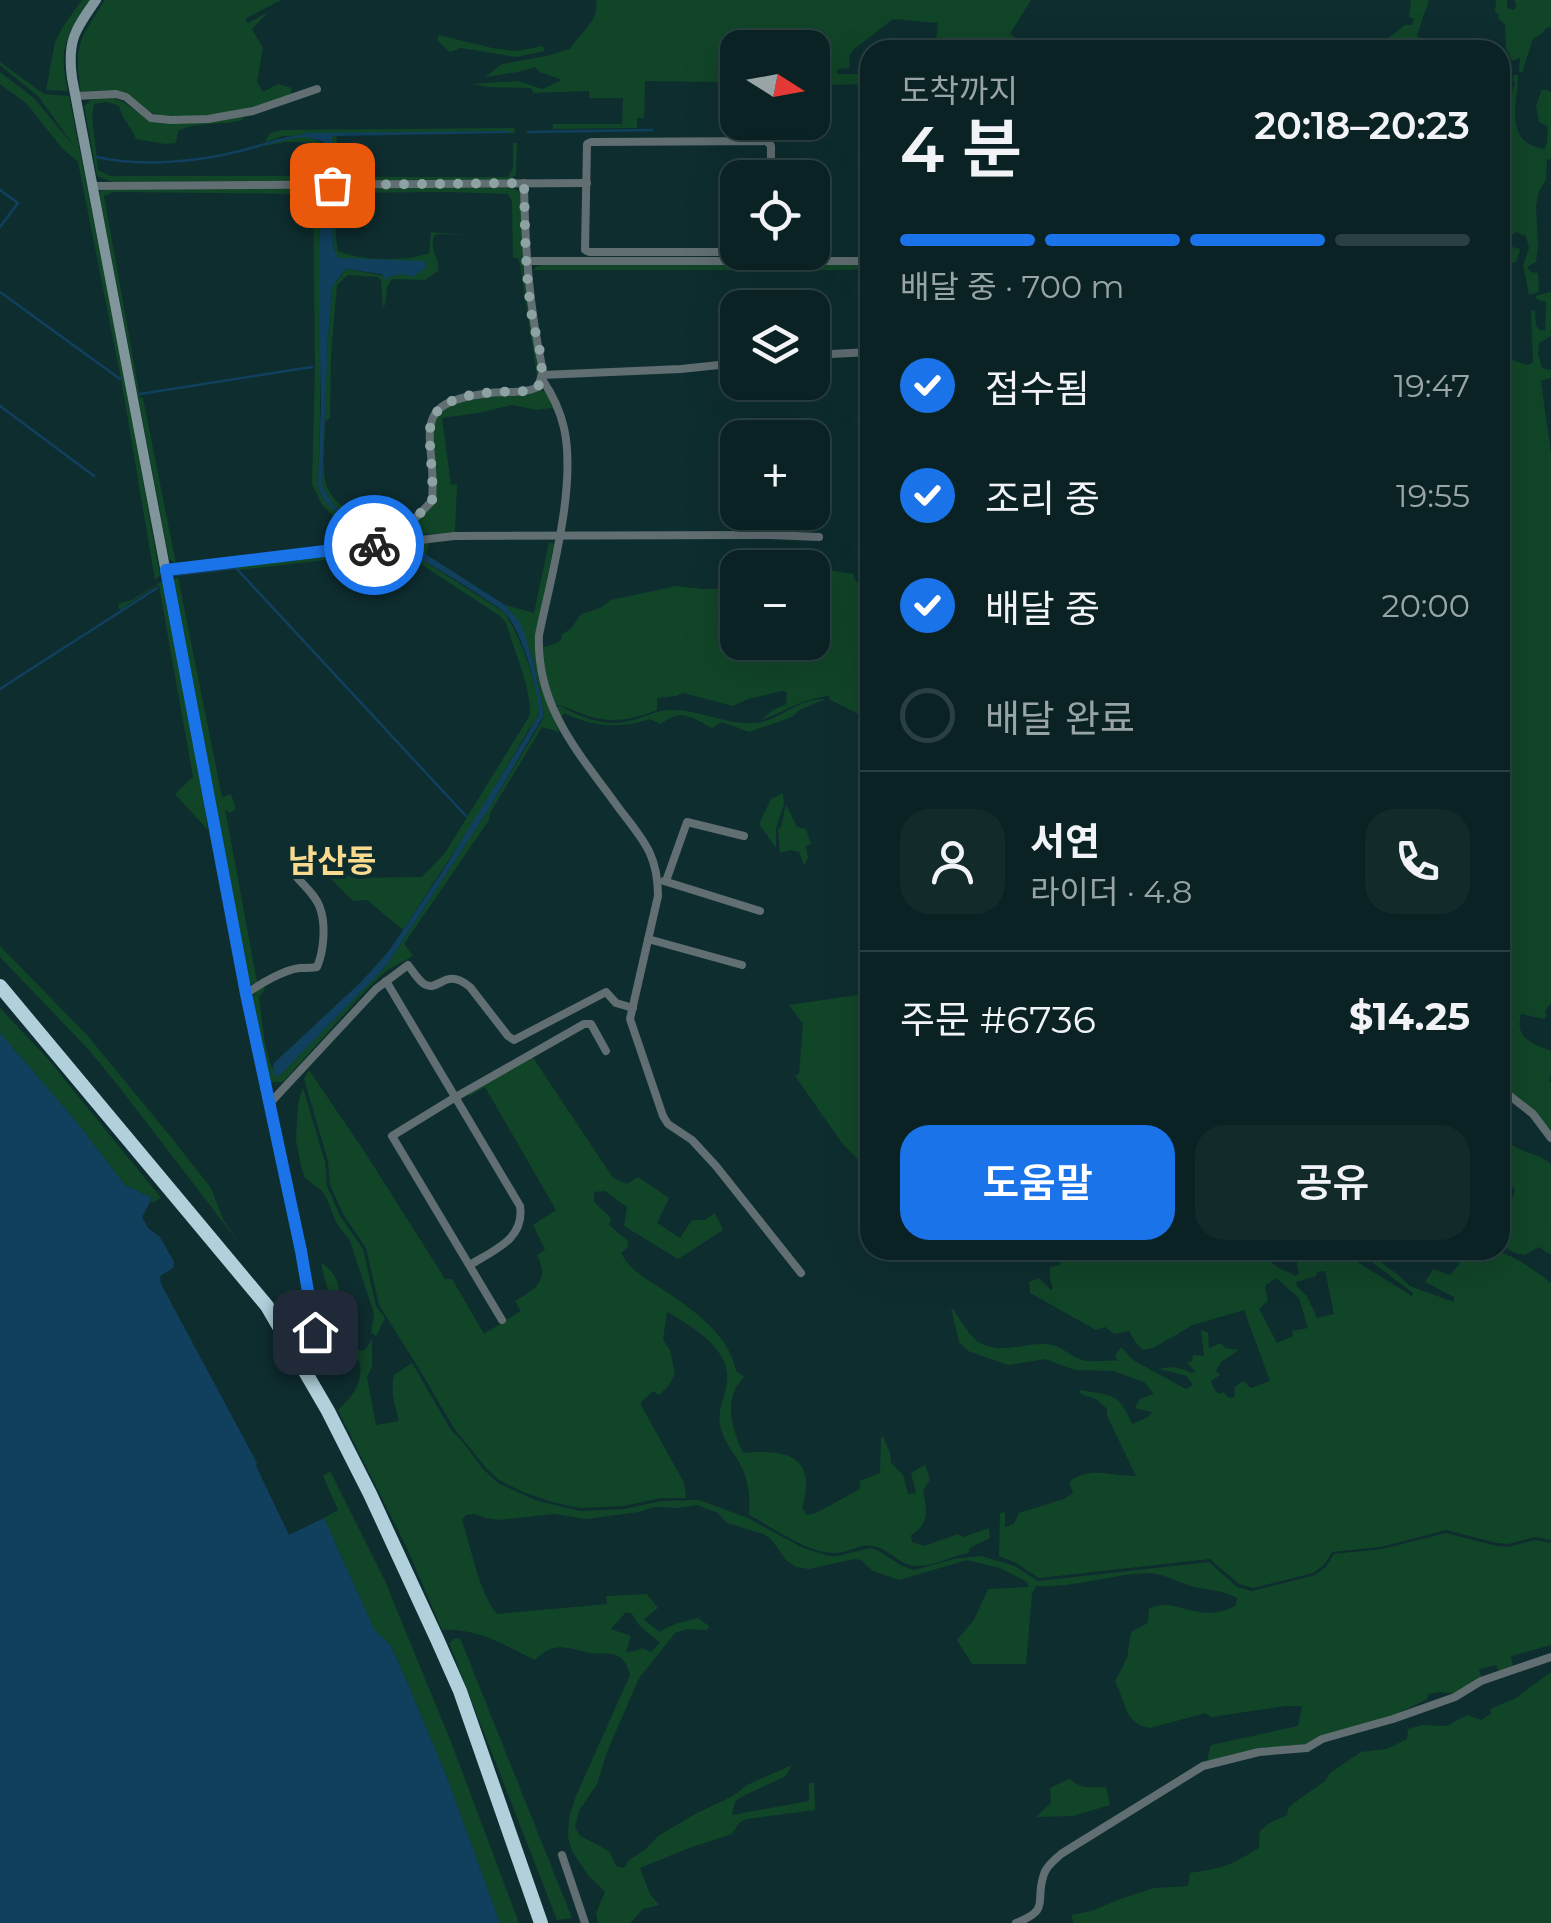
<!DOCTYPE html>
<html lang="ko">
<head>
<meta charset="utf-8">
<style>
	body { margin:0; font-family:Montserrat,"Noto Sans KR",sans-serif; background:#132a2b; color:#f1f3f6; height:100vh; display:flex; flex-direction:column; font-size:38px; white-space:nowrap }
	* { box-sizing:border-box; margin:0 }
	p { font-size:32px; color:#99a4a6 }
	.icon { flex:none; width:55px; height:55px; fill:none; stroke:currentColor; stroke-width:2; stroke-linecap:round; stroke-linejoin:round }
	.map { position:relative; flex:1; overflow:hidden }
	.details { position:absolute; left:860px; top:40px; width:650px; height:1220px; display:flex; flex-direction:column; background:#0a2223; border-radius:30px; box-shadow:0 10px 40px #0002,0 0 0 2px #2a3f41 }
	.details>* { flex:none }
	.needle { width:65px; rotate:101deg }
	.fabs { position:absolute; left:720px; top:30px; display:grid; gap:20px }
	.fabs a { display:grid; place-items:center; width:110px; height:110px; border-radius:20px; background:#0a2223; box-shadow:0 10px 40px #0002,0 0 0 2px #2a3f41; font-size:50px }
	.pin { position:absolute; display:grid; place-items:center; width:85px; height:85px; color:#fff; margin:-42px; border-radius:20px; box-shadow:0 5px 15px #0006 }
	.courier { position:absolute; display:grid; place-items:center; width:100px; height:100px; margin:-50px; border:8px solid #1a73e8; border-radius:50%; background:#fff; color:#222; box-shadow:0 2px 12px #0007 }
	.summary em { font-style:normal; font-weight:600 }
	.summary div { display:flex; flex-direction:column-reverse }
	.summary { display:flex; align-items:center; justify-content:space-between; height:170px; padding:0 40px }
	h1 { font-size:65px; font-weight:600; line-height:75px }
	.bar { display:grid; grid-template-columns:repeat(4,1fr); gap:15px 10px; align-content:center; height:120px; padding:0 40px }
	.bar i { height:12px; border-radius:8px; background:#2a3f41 }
	.bar .current { background:#1a73e8 }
	.bar p { grid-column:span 4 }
	.line { display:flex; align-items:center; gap:25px; padding:0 40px; border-top:2px solid #2a3f41 }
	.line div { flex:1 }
	.round { display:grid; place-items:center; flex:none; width:105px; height:105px; border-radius:30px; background:#132a2b }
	ol { padding:0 40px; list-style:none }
	li { display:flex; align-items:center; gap:30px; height:110px }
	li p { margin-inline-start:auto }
	li .icon { padding:10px; border-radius:50%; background:#1a73e8; color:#fff; stroke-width:4 }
	li:last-child { color:#99a4a6 }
	li i { width:55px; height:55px; border:5px solid #2a3f41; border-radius:50% }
	.action { display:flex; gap:20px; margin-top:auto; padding:20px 40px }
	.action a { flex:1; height:115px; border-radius:30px; background:#1a73e8; color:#fff; font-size:40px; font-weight:600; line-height:115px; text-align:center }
	.action a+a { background:#132a2b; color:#f1f3f6 }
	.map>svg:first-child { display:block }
</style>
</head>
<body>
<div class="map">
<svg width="1551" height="1923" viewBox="0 0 1551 1923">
	<rect width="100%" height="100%" fill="#0e2d2f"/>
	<g fill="#114528" fill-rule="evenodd">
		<path d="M82,0H91C66,35 58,47 68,91L46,90L55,42L64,25Z"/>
		<path d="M105,0H281L245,19L248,23L268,12L252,29L263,48L257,82L263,92L278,84L292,88L290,97C253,106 205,122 167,118C148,115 137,99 119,93C106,89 94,91 81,92C73,46 80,38 105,0Z"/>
		<path d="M596,0H1031L1010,34L1032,50H935L938,23L893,19L853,50L849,56L850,68L837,69V74H870V84L822,85L821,80H813L812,48H738L737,80L712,82L645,81L644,118H637V128L553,129V124H622L623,98H589V91L533,93L531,88L489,87L471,84L518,81L542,89L562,80L540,72L535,67L519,72L485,77L502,64L546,56L570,49C580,32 600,21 596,0Z"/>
		<path d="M1411,0H1429L1417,35L1426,50H1377L1378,46L1405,25H1412L1414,19L1409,17Z"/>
		<path d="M1496,0H1507V8L1514,10L1517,6L1514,0H1551V28L1548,27L1540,35L1533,39L1522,73L1519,72L1520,58L1512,61L1506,48L1505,25L1498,18L1499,14L1495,12Z"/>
		<path d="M438,35L492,48L517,51L543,46L544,51L516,57L461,48L450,52L438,41Z"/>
		<path d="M0,62L44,94L69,96L122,365L160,575L155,580L121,379L78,162L61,147L27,104L0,84V72L34,98L76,149L39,97L0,65Z"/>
		<path d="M1500,72L1507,87L1506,100L1510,102L1515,82L1512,80L1514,75H1518C1518,103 1503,143 1544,149L1547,143L1548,127L1539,122L1536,106L1542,89L1551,92V159L1547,160L1546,180L1539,191L1536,207L1538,245L1536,262L1527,267L1531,272L1538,273L1539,292L1529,295L1523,265L1529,248L1526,236L1516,232L1511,236L1509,246L1520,249L1517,261L1513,263L1500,259Z"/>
		<path d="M109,97L122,101L148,119L244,116L242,120C222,126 196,121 178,131L176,143L165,144L136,139C131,126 122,119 119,106L107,102L94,104L92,116L98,170L110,176H314L316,159L314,145L311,142H285L263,146L274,140L297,137L283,136L265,142L270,133L282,130L514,128L515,133H510L509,131L300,135C331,143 330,147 322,179L325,180L323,181L113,182L97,176L84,106L91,100Z"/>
		<path d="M336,136L339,156L338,177H508L513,168V143H517L516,175L509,180L330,183L331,137Z"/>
		<path d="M325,188L321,196C320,293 322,389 318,486C327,512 357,528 380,539L334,506L322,486L328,336L332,288C335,281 341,279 343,271L347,269L385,276L404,274L410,262L338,258C327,239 336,210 330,188H513L522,193L523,267L539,378L537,377L520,264L518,258H513L512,201L508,194L448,192L336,193C337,212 334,233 338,251C360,261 407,262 429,253L431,232L467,235L438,234L434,236C429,252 441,260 438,271L425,280L392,279L387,287L385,305L383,307L381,280L378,277L348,275L337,285L331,354L330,418L325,422C325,441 322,461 325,480C330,508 370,523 392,537L387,542L365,544L368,538L334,516L322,505L312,484L315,366L313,194L114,192L104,196L140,397L143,398L176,564L169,559L99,192L105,189Z"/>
		<path d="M870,263V269L845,270H533L538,266L546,264Z"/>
		<path d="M1551,292V336L1539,343L1538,353L1542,368L1551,370V378L1541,381L1551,454V1003L1545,1011L1547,1015L1544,1019L1521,1014C1514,1038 1532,1043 1551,1051V1075L1549,1081L1551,1082V1135L1500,1087V356L1528,365L1533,362L1531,310L1535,311L1536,326L1540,330H1545L1546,302L1538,300L1535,296Z"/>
		<path d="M540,390L546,392L558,410L551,408L537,410L512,405L478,413L442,418L451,485L457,484L455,532L405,536L431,506L432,430C442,383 510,404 540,390Z"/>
		<path d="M430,541L426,555L418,550L396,548L418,557L504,612C517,629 539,687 539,708C539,718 535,723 529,729L480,812L403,930L367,900L353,901L317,865L334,862L340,873L355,878L422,877L445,853L530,715C531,687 514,650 506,623L500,616L424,566L396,552L239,570L236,568L173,574V572Z"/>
		<path d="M549,542L554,544L538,624L544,693L559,732L542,727L490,813L489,820L404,944L413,956L386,971L368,988L283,1082H271L252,997L256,992L264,986L265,989L259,997C262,1019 264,1060 278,1077L386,966L488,810L542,721L544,715C536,677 532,636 505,605L534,613Z"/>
		<path d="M833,571L854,574V578L862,588L870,606V720L829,699V696C800,699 787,711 761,720L773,710L786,704L787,692L782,691L748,699L733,706L683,693L676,696L657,698V710C631,720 611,724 585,715C574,711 564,705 554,705L548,692L540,648L555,644L561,640L562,634L571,629L581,614L600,608L611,600L676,586L703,589H737L738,642H812L813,573Z"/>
		<path d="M178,577L222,797L231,794L236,809L230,813L225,809L257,982L252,984L249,981L173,580Z"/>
		<path d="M162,581L201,785L208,830L175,794L193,777L159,586L157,585L120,610L118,604L132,600Z"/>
		<path d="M826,699L799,710L792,717L749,732L722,722L712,728C690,717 682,708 661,724L650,719C620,729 593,727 564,713L561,718L556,708L560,706C582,718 608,728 633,720C645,717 657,710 670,710C698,709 726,725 754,723C779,722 796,698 826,699Z"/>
		<path d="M783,793L784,804L776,829V848L759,824L771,799Z"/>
		<path d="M786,804L797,827L806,829L811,844L806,846L808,858L804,865L799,852L791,850L780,853L778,829L781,827Z"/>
		<path d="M0,946L87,1035L166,1131L211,1188L223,1219L239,1243L120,1088L89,1050L0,957Z"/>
		<path d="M870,993V1161L867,1163L863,1159L860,1162L842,1143L795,1076L799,1074L803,1024L789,1005Z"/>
		<path d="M0,1008L47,1058L161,1198L151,1203L152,1198L125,1185L75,1120L0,1033Z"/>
		<path d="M532,1056L613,1178L627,1184L638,1177L669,1198L657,1223L680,1238L692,1220H705L715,1213L723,1230L678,1259L624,1226L627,1207L605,1191L594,1192V1202L611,1218L609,1225L628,1241L627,1248L621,1253C630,1270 646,1279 662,1289C691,1308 730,1335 736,1371L744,1377C722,1400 732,1427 743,1453C785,1449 818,1455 802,1508L807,1515L816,1513L860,1489V1481L880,1473L881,1438L883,1436L890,1453L891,1463L903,1475L908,1494L916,1493L911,1473L925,1465L930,1480L923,1490C927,1510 930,1524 911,1535L912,1542L924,1546L958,1534L963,1537L989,1528L990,1538L970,1548L968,1553C950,1556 926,1571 907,1564C896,1560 886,1548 873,1546C860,1543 848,1553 835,1553C808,1554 773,1527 749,1515C750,1496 749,1479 739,1462C732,1451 723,1439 720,1426C717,1409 726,1396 727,1380C731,1349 689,1324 667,1312L663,1340L670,1350L675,1374L669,1385L659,1395L653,1391L640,1403L684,1483L686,1498H661L624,1506L580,1508L552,1502L523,1492L499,1480L486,1468L454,1428L421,1372L379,1305L366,1248L343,1214L330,1185L328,1161L304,1079L309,1070L368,1157L445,1279H452L484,1334L521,1311L515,1301C536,1289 550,1280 537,1255L545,1250L533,1225L556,1210L485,1087L470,1096L466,1092Z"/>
		<path d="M303,1088L325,1162L327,1186L340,1216L363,1249L376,1306L385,1318L376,1336L371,1333L374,1313L350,1241L336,1222L327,1199L322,1191L305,1178L301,1166L296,1141L298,1104Z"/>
		<path d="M1500,1128C1515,1158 1528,1146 1551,1164V1255L1539,1247L1525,1255L1515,1253L1500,1244V1221L1511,1202L1515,1190L1500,1172Z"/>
		<path d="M1038,1250H1255L1279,1268L1296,1276L1299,1273L1294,1250H1338L1412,1296L1413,1293L1357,1251L1363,1250L1396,1273L1410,1286L1454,1302V1297L1425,1282L1433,1269L1450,1275L1460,1263L1450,1255L1451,1250L1485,1262L1492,1254L1485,1250C1509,1250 1532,1269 1551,1283V1540L1535,1537L1508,1544L1497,1543L1446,1530L1381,1547L1332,1552L1324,1565L1313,1573L1253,1588L1239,1584L1210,1559L1039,1578L1016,1563L999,1556L1000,1513L1005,1512V1527L1014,1524L1019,1513L1064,1499L1073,1493L1069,1482C1090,1465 1112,1477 1136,1476L1107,1416V1409L1096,1399L1081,1394L1080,1390C1112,1396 1119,1392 1132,1424L1148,1417L1152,1412L1135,1408L1140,1399L1154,1394L1144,1382L1113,1371L1075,1370L1045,1359L1008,1365L968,1351L959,1342L951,1307C960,1318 970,1338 980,1343C1001,1354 1022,1344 1043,1344C1060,1344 1065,1353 1079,1359C1091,1364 1105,1359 1118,1361L1115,1356L1121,1347L1133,1360L1186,1389L1193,1385L1187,1376L1159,1369C1171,1366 1180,1367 1191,1373L1196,1372L1187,1363L1192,1361L1193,1355L1204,1356L1201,1330L1208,1333L1209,1348L1221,1343L1225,1348L1239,1350L1221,1362L1216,1371L1220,1375L1211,1381L1215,1391L1219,1394L1223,1392L1228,1397L1234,1398L1235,1387L1243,1381L1251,1388L1270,1381L1244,1310L1193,1325L1153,1348L1143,1350L1136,1343L1129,1331L1114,1334L1105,1327L1096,1330L1030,1293L1029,1282L1039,1278L1051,1290L1053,1288L1050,1280V1267L1060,1265L1058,1254L1045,1253L1042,1261L1038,1263ZM1325,1271L1334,1314L1317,1318L1307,1296L1297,1287L1296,1282L1316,1276L1317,1272ZM1276,1278L1299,1298L1308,1328L1292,1331L1293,1336L1277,1343L1259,1309L1268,1301L1265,1286Z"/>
		<path d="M321,1263C336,1271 343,1290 338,1305L351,1328L356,1348L360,1351L366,1349L372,1339V1367L367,1377L376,1425L399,1421C395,1405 390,1391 394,1375L412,1363L451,1430L462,1441L483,1469L498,1483L535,1500L580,1511L624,1509L661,1501L699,1500L748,1518L803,1548L829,1556H837L870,1548L877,1550L902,1566L914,1570L954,1559L981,1556L1015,1566L1038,1581L1209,1562L1237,1587L1252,1591L1315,1575L1326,1567L1334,1554L1382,1549L1446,1533L1497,1546L1508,1547L1535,1540L1551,1543V1645L1511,1656L1513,1667L1499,1672L1496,1665L1479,1669L1481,1676L1454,1694L1441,1692L1428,1694L1427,1699L1393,1716L1321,1736L1306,1744L1261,1748L1207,1761L1211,1745L1298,1726L1302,1706H1286L1211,1717L1206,1713L1150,1728C1124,1724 1126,1701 1115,1682L1127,1658L1131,1632L1148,1623L1149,1609C1173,1594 1201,1627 1236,1605L1237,1598C1225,1591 1212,1590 1199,1588C1182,1585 1164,1572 1146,1573C1109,1575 1074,1588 1036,1586L1032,1594L1026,1664H972L957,1640L974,1620L988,1589L1028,1587L1027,1582L1000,1568L967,1560L899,1580L873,1571L861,1560L854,1559L809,1569L796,1567L786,1560L771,1539L763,1534L727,1523L718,1513L697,1505L677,1508L654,1507L639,1512L586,1519L554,1514L499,1520L486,1518L475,1514L466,1515L462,1520C471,1547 479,1593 497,1614L607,1604L606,1596L647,1594L658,1608L644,1619L659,1632L675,1624L698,1618L709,1626L707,1630L688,1629L675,1633L639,1678L607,1752L597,1784L579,1811L575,1827L580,1836L609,1851L616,1866L624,1868L629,1860L646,1849L658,1836L697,1813L733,1796L747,1785L792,1765L786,1776L741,1797L735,1802L732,1815L809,1801V1783H814L815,1810L746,1819L739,1823L732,1834L689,1848L640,1868L650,1894L659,1905L643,1909L630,1923H598L596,1913L605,1892L588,1875L572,1851L568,1837L569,1818L576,1796L630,1675C623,1646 608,1657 586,1652C563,1647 553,1642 535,1660C504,1645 478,1628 442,1630L407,1548L338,1410C353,1397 363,1383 360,1364C340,1328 330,1303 321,1263ZM626,1612L632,1614L638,1624L660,1643L651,1652L642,1648L636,1651L626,1652L631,1636L611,1629Z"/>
		<path d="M330,1471L385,1581L453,1747L519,1923H500L446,1775L404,1675L391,1646L374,1629L324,1518L338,1510L323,1476Z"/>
		<path d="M460,1638L572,1918L557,1920L449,1643L454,1639Z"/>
		<path d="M1551,1672V1923H1074L1071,1915L1092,1911L1120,1899L1154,1888L1188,1886L1190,1873C1223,1868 1230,1866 1259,1848L1260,1831L1268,1824L1287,1815L1289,1807L1294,1803L1325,1781L1330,1773L1361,1752L1387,1749L1407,1739L1408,1729L1423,1725L1447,1726L1467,1715L1481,1720L1491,1714L1490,1709L1516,1698Z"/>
		<path d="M1069,1779C1082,1789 1090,1788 1106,1787L1110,1805L1073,1816L1036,1817L1051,1803L1050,1788Z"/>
	</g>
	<g fill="#11405f">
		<path d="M509,131L510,133L332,136L333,160L330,180L322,179L326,156L323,141L300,136L304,133Z"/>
		<path d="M327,190L332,196L333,246L338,258L424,261L426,265L425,268L412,277L404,274L390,276L386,280L382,274L347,269L343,271C340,278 335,281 332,288L328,336L322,486L334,506L381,538L380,540C357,526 326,513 318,486L321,403L319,294L321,196Z"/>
		<path d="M397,546L419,550L505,605L519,621L524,633L533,661L544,715L488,810L386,966L278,1077L274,1074L273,1064L360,983L389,951L442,872L539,715C540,693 521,627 504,612C496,605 486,600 478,594C451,577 425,559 395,548Z"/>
		<path d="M0,1033L75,1120L125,1185L152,1198L142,1217L148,1228L160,1237L174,1262L173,1268L160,1276L161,1284L257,1463L256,1466L289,1535L324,1518L374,1629L391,1646L404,1675L446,1775L500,1923H0Z"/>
	</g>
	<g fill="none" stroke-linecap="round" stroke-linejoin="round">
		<g stroke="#11405f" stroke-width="2.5">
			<path d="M528,132L652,130"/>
			<path d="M97,157C139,167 198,162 240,151C261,146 280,138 302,136"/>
			<path d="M0,190L18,203L0,227"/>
			<path d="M0,292L120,379"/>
			<path d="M140,394L312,367"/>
			<path d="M0,406L94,476"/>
			<path d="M175,575L236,568L466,816"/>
			<path d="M0,689L157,588"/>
		</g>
		<g stroke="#616e72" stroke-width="8">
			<path d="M76,96L116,94L126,97L151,118L171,120L208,119L253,111L317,89"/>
			<path d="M93,186L587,183"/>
			<path d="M738,252H589L585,250L587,144L591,142L767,141L771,146V178"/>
			<path d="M527,261H870"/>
			<path d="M812,355L870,352"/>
			<path d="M542,375L681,369L738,363"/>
			<path d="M542,379C552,394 560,410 564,428C577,485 551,577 539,635C536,707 579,753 618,807C642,839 658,853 658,896L630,1019L663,1116L668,1124L692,1140L716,1166L801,1273"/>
			<path d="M391,543L432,501C438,436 402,402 491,393C507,391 524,394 538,387L543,371C529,308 525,247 524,183"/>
			<path d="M166,570L454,536L770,535L819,537"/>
			<path d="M664,881L760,911"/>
			<path d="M666,881L687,822L744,836"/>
			<path d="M648,939L742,965"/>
			<path d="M386,981L520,1206C525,1239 494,1250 470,1265"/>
			<path d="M246,994C258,985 285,969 300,968C306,968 312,968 317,967C324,951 326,924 320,908C316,895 302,884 294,874"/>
			<path d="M1500,1088L1533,1114L1551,1138"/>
			<path d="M270,1103L376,989L408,965C412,970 418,980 424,984C440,993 444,966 470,987L508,1036L514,1040L606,992L616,1003L633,1008"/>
			<path d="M502,1320L392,1136L454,1098L584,1024H591L606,1051"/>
			<path d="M562,1855L585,1923"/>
			<path d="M1016,1923C1052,1909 1034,1902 1044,1874C1047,1865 1055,1860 1061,1854L1203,1766L1259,1752L1307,1748L1322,1739L1393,1719L1455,1697L1481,1681L1551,1657"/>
		</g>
		<path stroke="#81959c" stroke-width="10" d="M96,0C75,30 67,40 72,78L246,994L301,1251L315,1332L311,1342L295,1353"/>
		<path stroke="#b0d0db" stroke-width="14" d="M0,986L267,1306L328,1411L370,1494L437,1639L460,1691L541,1923"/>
	</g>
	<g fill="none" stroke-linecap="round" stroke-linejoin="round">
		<path stroke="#8ca2a3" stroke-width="10" stroke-dasharray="0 18" d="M332,185L524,183C525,225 525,268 531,310C534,335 548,363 538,387L530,391C500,392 432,389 430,430C429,454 434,477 432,501L391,543L374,545"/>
		<path stroke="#1a73e8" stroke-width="12" d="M315,1332L301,1251L246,994L166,570L374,545"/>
	</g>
	<g text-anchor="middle" stroke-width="8" stroke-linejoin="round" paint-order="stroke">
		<g font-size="32" font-weight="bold" fill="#f8db8f" stroke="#0e2d2f">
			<text x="332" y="872">남산동</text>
		</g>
	</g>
</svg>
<div class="fabs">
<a><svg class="needle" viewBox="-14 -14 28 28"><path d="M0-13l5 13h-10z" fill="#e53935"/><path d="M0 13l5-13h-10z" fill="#99a4a6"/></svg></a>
<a><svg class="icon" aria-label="locate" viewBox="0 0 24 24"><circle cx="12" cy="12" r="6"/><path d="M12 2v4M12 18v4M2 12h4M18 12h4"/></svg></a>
<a><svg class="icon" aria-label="layers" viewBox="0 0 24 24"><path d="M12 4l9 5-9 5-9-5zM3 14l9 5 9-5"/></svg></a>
<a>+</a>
<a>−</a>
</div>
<div class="pin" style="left:332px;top:185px;background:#ea580c"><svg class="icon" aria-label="bag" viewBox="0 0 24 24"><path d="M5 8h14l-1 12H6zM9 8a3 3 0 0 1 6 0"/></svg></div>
<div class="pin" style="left:315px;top:1332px;background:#1f2937"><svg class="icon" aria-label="home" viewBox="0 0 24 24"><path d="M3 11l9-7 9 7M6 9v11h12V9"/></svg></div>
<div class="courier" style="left:374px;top:545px"><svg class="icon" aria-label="bike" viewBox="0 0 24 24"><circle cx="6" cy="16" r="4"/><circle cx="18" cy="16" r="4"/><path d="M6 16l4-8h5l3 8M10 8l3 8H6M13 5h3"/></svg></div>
<section class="details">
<div class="summary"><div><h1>4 분</h1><p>도착까지</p></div><em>20:18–20:23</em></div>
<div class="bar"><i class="current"></i><i class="current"></i><i class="current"></i><i></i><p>배달 중 · 700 m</p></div>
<ol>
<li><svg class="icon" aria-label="check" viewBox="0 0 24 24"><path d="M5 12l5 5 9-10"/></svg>접수됨<p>19:47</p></li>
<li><svg class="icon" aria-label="check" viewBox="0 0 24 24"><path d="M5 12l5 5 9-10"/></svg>조리 중<p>19:55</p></li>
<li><svg class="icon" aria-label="check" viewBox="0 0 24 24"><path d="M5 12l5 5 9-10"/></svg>배달 중<p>20:00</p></li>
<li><i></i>배달 완료</li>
</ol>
<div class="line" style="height:180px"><a class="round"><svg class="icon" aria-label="person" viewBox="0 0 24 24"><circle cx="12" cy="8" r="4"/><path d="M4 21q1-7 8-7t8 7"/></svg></a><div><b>서연</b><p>라이더 · 4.8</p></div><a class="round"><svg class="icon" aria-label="phone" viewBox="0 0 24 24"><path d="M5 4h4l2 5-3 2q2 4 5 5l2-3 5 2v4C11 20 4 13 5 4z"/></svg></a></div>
<div class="line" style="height:130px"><div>주문 #6736</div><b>$14.25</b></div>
<div class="action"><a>도움말</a><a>공유</a></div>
</section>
</div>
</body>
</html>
